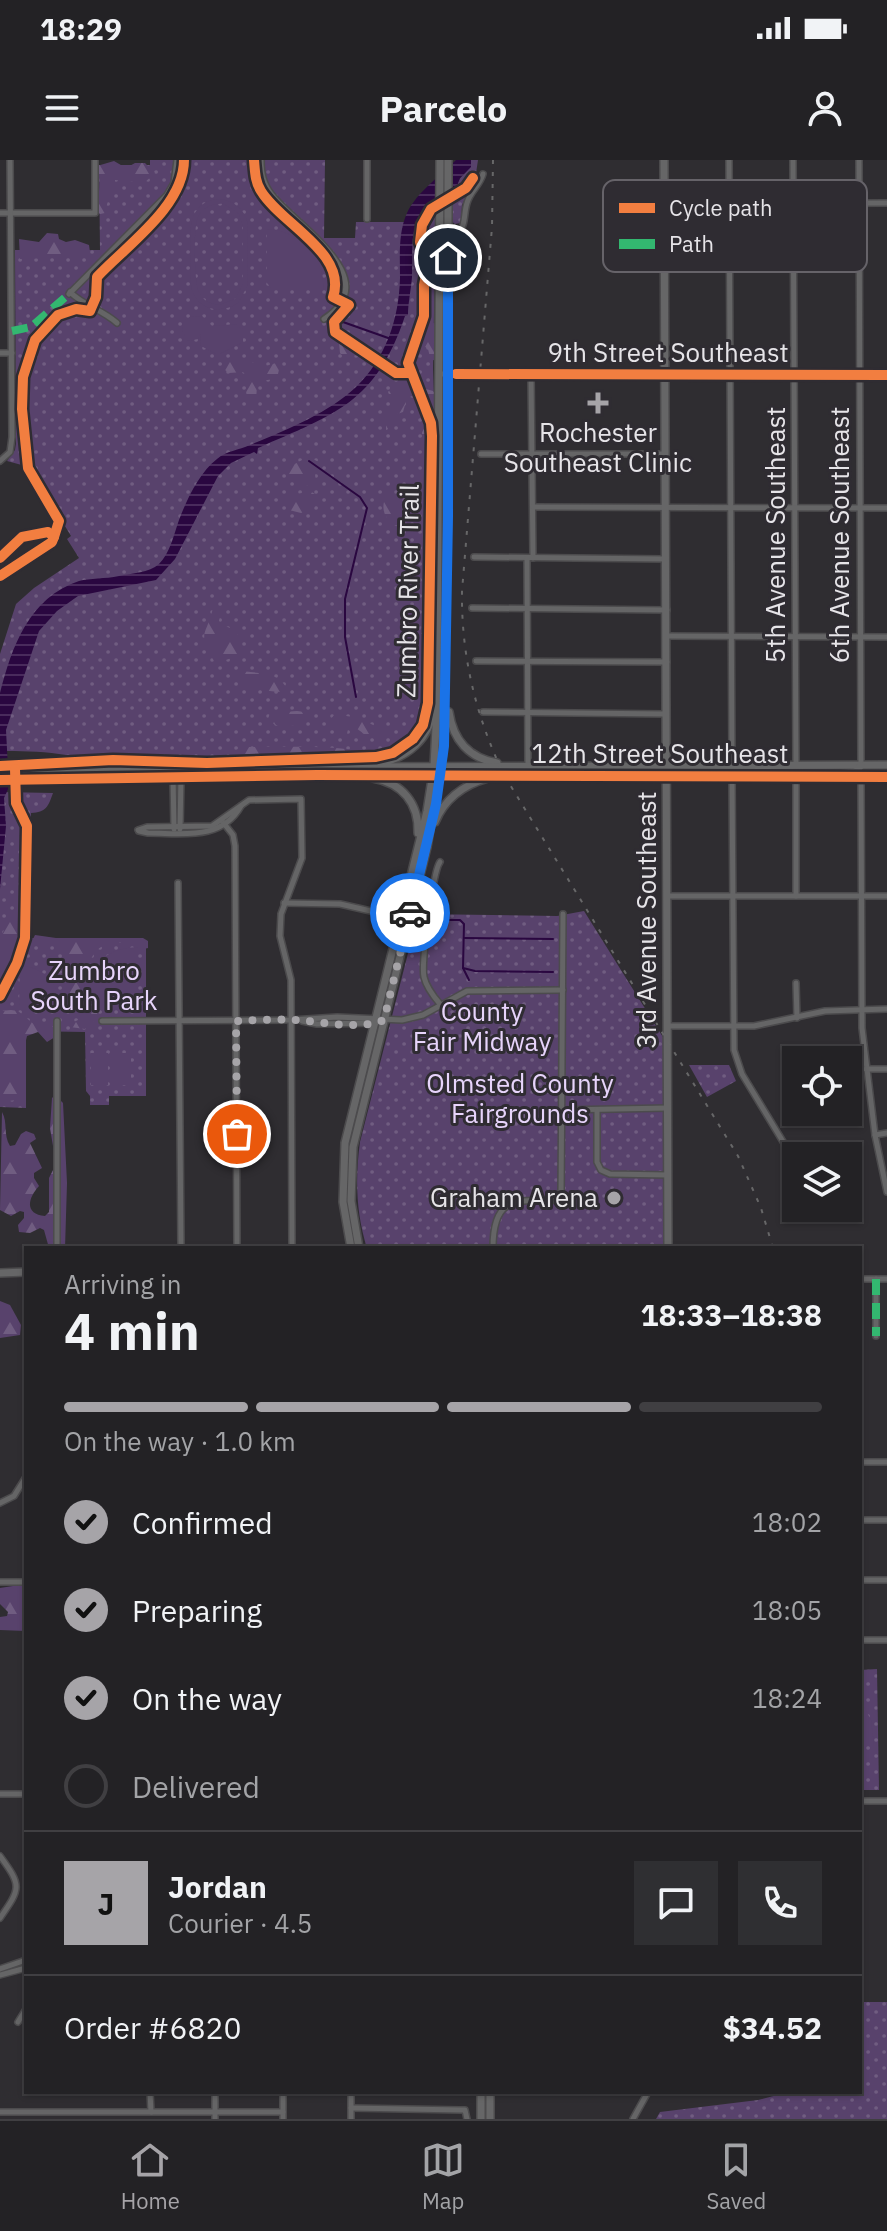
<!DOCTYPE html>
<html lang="en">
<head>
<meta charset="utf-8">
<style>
	body { margin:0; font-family:"IBM Plex Sans",sans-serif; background:#2f2f32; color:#f1f3f6; height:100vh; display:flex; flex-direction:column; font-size:30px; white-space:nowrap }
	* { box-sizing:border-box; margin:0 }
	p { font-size:26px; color:#a3a4a7 }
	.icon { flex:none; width:44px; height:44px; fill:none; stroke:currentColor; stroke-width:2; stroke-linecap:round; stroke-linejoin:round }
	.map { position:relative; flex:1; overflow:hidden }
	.side { position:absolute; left:24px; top:1086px; width:838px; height:848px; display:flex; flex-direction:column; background:#232225; border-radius:0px; box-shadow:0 2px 6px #0004,0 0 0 2px #403f42 }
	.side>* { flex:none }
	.tools { position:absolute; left:782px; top:886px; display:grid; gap:16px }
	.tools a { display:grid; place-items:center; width:80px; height:80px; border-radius:0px; background:#232225; box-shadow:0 2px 6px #0004,0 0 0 2px #403f42; font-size:40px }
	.pin { position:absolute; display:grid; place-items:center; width:68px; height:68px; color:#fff; margin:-34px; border:4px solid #fff; border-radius:50%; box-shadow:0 2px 8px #0007 }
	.courier { position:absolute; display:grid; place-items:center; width:80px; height:80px; margin:-40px; border:6px solid #1a73e8; border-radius:50%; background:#fff; color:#222; box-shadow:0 2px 10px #0007 }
	.overview em { font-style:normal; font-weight:700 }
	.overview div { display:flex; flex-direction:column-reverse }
	.overview { display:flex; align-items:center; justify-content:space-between; height:136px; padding:0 40px }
	h1 { font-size:52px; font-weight:700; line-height:60px }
	.bar { display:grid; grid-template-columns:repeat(4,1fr); gap:12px 8px; align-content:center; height:96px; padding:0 40px }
	.bar i { height:10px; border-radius:6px; background:#403f42 }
	.bar .on { background:#a6a4a8 }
	.bar p { grid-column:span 4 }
	.line { display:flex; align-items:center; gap:20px; padding:0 40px; border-top:2px solid #403f42 }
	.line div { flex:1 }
	.round { display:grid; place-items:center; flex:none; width:84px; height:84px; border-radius:0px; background:#2f2f32 }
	ol { padding:0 40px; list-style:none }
	li { display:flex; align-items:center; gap:24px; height:88px }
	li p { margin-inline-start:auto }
	li .icon { padding:8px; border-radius:50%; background:#a6a4a8; color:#111; stroke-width:4 }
	li:last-child { color:#a3a4a7 }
	li i { width:44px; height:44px; border:4px solid #403f42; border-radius:50% }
	.status { display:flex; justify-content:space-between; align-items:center; height:56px; padding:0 40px; background:#232225; direction:ltr }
	.status svg { height:22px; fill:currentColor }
	header { display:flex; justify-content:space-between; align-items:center; height:104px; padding:0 40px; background:#232225; font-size:36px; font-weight:700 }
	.tabs { display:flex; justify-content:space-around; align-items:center; height:112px; border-top:2px solid #403f42; background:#232225; font-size:22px; color:#a3a4a7 }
	.tabs a { display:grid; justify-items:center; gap:4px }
	.tabs .on { color:#a6a4a8 }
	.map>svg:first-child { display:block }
</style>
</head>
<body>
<div class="status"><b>18:29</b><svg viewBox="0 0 49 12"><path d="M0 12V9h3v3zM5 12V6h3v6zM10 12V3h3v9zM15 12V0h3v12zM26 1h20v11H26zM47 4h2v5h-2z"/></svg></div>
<header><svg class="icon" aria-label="menu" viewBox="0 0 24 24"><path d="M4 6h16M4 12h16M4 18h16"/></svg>Parcelo<svg class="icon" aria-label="person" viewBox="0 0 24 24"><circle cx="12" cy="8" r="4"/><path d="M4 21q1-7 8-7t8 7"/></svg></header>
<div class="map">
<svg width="887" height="1959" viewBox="0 0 887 1959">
	<defs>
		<pattern id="grass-dots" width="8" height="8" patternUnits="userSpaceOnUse" patternTransform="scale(2)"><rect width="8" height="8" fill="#58426c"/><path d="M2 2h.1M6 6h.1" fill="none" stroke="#705d81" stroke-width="1.8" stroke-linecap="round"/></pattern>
		<pattern id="forest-firs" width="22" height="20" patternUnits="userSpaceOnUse" patternTransform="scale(2)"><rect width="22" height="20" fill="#58426c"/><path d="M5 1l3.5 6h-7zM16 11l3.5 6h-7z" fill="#705d81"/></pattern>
		<pattern id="water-rules" width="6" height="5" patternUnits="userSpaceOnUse" patternTransform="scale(2)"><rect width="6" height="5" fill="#2a0740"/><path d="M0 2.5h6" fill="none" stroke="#492b5c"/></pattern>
	</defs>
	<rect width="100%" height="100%" fill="#2f2d31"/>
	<g fill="url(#grass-dots)">
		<path d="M150,0H325L324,78H355L356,62H417L425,48L436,40L433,209L435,264L429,265V468L425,539L419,564L412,574L386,593L373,595L196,601L111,598C88,602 81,597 59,594C40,591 19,591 0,591V494L16,444L34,428L79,398L67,379L71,376L29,307L7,301L15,290L16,283L15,90H100L99,5H150Z"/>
		<path d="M471,0H478L475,20L462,45L461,63L455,64L451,61C451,46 452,35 458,22C462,13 470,12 471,0Z"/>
		<path d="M0,632L53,633C48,647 46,652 31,653V778L146,780V936H109V945H90V936L86,931L85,872L26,871V948L0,947Z"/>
		<path d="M584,751L666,882L665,1088H367C356,1053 355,1018 360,982L418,754L557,756Z"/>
		<path d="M689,905H729L736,921L707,937Z"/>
		<path d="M877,1509L879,1630H860V1510Z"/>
		<path d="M860,1842H887V1959H656L660,1952L758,1940L789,1932H860Z"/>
	</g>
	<g fill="url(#forest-firs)">
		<path d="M114,1L126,8L135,3H145L155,13L144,23L115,20V28L109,36L105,53L100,54L97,51L100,22L97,6Z"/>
		<path d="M47,73L58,74L59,79L66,82L75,80L89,85L90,92L66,97L20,99L19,79L39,82Z"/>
		<path d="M434,163L436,165L434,200L431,201L428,189L415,179V171L419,167Z"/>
		<path d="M359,176L364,184L363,195L343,196L340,193L339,183L342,179L353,180Z"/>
		<path d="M234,197L266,206L276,203L280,205L278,214L274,219L261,221L257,226L256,240L247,238L246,231L251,222L243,212L229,213L225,210L224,203L228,198Z"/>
		<path d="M405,223L433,231L438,237L433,249L422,246L431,276L428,280H422V260L416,250L414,238L412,236L407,238L403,252L397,254L393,267L386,270V255L393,243L388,232L392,227Z"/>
		<path d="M304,299H313L324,305L315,314L316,324L312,327L297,323L287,315L289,307Z"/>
		<path d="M310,331L318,336L314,348L301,353L289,350L290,336Z"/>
		<path d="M390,334L407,347L410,356L406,365H394C383,357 381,347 386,335Z"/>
		<path d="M213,448L221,449L219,461L222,465L233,469L241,479L240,495L220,502L214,501C197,469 206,478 213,448Z"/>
		<path d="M421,467L428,472L427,531L422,541L417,540L413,530Z"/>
		<path d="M236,510C253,514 276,510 286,527L281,532C263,531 242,528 229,514V511Z"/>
		<path d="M297,551L312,553L313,557C301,566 278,572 268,559L270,553Z"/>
		<path d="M335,554L358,558L384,570L386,577L379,580L367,576L349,563L347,574L342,576L330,560Z"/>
		<path d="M245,587C265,587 353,585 364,593L362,598L305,602L271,597L242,599L230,595V592Z"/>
		<path d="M15,641L25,656L24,783C20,803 14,824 0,839V778L16,746L22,696L11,643Z"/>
		<path d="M35,775L56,778H143L148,781V788L144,789C137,782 130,783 121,783C112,783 105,783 97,790C88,799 79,830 80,843L83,847L94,848L99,857L85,869L70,867L72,863L80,859L66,846L64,837V791L61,785L34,783L32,781Z"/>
		<path d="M11,850L18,851L35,865H51L55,869V877L47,882L38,872L27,876L23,893L24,931L17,940L0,942V851Z"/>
		<path d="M55,935L63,943L67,1023L65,1088H49L44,1070L40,1068L30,1073L19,1072L18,1065L24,1058V1052L20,1051L11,1056L0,1050L2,952C8,962 3,975 10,986L15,985L21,974L26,971L34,974L36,979L30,983L42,1008L34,1013V1018L39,1026C28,1038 24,1054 45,1056L49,1052V1018L56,1004L50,968L52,938Z"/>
		<path d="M0,1141L10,1145L21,1165L20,1175L0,1178Z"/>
		<path d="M26,1424V1471L0,1470V1457L7,1456L8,1452L0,1444V1428Z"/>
	</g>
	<g fill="#58426c" fill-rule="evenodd">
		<path d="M218,39C234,40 245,49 248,65L247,127L238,143C221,154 199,151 192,130C189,118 191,104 191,93C191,79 188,61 197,50C202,43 209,40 218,39ZM224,44L239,54L243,67V124L235,139L219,145C210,144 203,141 199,132C194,123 193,67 198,57C203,47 213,43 224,44Z"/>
		<path d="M267,69C299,71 325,96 323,129H272L267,123Z"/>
		<path d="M202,156L212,166L237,164V167L243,169V182L218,195L201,186L200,174L198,179L188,181L182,171L183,162L190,157Z"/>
		<path d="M138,787V840L135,844H81C83,810 103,788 138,787Z"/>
		<path d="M20,805C46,809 59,823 60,849H22L19,846Z"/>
		<rect x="91" y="893" width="17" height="32"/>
		<rect x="114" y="893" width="17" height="32"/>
		<path d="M860,1540L871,1560L874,1585H860Z"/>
	</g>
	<path fill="url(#water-rules)" d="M456,0H471V7L460,18L455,31C407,52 413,71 412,117C411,130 408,143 408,155L405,156C376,243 335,254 258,288L257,294L254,292L231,303L218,316L175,399L156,420L78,436L57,451L39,471L6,570L9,627L4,638L6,666L0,729V533C12,486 29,438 79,421C90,418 105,419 119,416C132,413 149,413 159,404C170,393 174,374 179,360C187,339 199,313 217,299C226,291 239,290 250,285C284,271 329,253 356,227C386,198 399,159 400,118C400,96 398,73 407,53C417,32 440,16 456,0Z"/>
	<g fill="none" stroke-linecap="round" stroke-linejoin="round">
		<g stroke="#2a0740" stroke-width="2">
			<path d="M343,162L391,179"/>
			<path d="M309,301L360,337L367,348L345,439V477L356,537"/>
			<path d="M440,760H460L464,764L463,808L469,820"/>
			<path d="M464,778L553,779"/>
			<path d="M463,808L475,811L553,812"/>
		</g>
		<defs>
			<g id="minor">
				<path d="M261,0C261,13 263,24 272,35C296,66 387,119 324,159"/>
				<path d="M729,0L732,605"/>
				<path d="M793,0L796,605"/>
				<path d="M859,0L861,605"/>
				<path d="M664,44L887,43"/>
				<path d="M0,53H95V0"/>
				<path d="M367,59V0"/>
				<path d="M446,77C469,73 462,59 467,43C470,32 480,25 483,14"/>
				<path d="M70,132C84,146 101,149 117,163"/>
				<path d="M69,134L167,35L174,23L177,0"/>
				<path d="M0,193H12"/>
				<path d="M440,214L887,215"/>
				<path d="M531,214L533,398"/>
				<path d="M481,294H665"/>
				<path d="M0,301L10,292L12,277L10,0"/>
				<path d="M533,347L887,348"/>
				<path d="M474,397L665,399"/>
				<path d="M0,398L22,377L48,372L54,377L52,382L0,416"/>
				<path d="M527,398L528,607"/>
				<path d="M472,448L667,450"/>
				<path d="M667,476L887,477"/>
				<path d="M476,501L667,502"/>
				<path d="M483,552L666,554"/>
				<path d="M173,616L174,669"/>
				<path d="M732,617L734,890L742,914L796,1003"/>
				<path d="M796,617V736"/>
				<path d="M861,618L862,868L875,975L887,1032"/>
				<path d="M222,661L233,675L235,686L237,1088"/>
				<path d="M180,669L181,616"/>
				<path d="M138,670L147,667L212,666L249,640L301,639L302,698L281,754L280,776L291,820L292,1088"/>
				<path d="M139,671L148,673C183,673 221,681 241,646"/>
				<path d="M440,702C433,711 421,804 424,817C426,826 434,837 440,844"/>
				<path d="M178,723L181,1088"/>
				<path d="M667,736H887"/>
				<path d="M284,743L340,744L384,754"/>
				<path d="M796,823L797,858"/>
				<path d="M57,861V1088"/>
				<path d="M102,861L292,860L337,857L402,860L423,855L467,831L563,830"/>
				<path d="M302,861L317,864L376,863"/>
				<path d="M668,866H754L825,851L887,849"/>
				<path d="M866,909H887"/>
				<path d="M562,950L668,948"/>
				<path d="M597,950V1002L601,1010L610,1014L668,1015"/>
				<path d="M875,975L887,973"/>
				<path d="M493,1088C493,1034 517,1041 561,1040L563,754"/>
				<path d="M860,1119H887"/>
				<path d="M876,1119V1176"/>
				<path d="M860,1302H887"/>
				<path d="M0,1343L14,1336L26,1317"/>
				<path d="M860,1360H887"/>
				<path d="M860,1420H887"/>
				<path d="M0,1422H26"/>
				<path d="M860,1480H887"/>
				<path d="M0,1634H26"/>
				<path d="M860,1641H887"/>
				<path d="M0,1696C22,1726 21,1728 0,1758"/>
				<path d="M0,1809L26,1800"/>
				<path d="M0,1815L26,1808"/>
				<path d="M18,1862L26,1849"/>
				<path d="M150,1932L151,1952"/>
				<path d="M215,1932V1959"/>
				<path d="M283,1932V1959"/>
				<path d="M351,1932V1959"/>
				<path d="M351,1948L461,1950H465L467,1959"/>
				<path d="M0,1952H283"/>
				<path d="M633,1959L648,1932"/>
			</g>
			<g id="major">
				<path d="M664,0L668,1088"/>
				<path d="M449,552C453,580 469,598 497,603"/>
				<path d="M381,603C408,597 429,579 433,551"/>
				<path d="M0,611L350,607L887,605"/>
				<path d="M835,614L856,612L861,605"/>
				<path d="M373,618C402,623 419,643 418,673"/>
				<path d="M0,620L317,615L887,617"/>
				<path d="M435,662C445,638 463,625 488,618"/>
				<path d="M384,754L397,751L403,745"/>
				<path d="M403,784L420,775L411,768L409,758"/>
				<path d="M351,1088L343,1042L345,983L427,651L434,606L437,547L440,0"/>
				<path d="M359,1088L351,1041L353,987L427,687L443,592L448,325V0"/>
				<path d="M0,1113L26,1112"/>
				<path d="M481,1932V1959"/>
				<path d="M490,1932V1959"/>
			</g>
		</defs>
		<use href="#minor" stroke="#4c4b4d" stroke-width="8"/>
		<use href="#major" stroke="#4c4b4d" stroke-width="10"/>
		<use href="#minor" stroke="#656566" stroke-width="5"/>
		<use href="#major" stroke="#666667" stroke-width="7"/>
		<path stroke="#676768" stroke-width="2" stroke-dasharray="4 8" stroke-linecap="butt" d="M493,0L492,67L462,431C461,496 476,557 504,615L738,996L761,1048L773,1088"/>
		<g stroke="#33b770" stroke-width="8" stroke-dasharray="16 8" stroke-linecap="butt">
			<path d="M12,171L31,167L69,134"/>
			<path d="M876,1119V1176"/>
		</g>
		<defs>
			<g id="cycleway">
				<path d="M254,0C255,11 255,22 261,31C281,64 348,93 333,137L349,145L334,162L335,172L396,213H411"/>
				<path d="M456,214L887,215"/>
				<path d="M54,377L59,361L28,308L22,249L23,217L35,180L58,155L76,149L90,151L96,137L97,117C127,85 184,46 184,0"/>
				<path d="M0,398L22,377L48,372L54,377L52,382L0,416"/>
				<path d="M0,606L113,600L207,603L376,597L393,593L413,579L423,565L428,543L432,276L431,263L408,203L424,156V125L428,104L420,82L422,65L431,49L466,28L473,18"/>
				<path d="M0,620L317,615L887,617"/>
				<path d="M0,836L17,803L25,778L27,666L16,643L15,609"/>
			</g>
		</defs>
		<use href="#cycleway" stroke="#2f2c32" stroke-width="15"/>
		<use href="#cycleway" stroke="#f27e40" stroke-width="10"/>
	</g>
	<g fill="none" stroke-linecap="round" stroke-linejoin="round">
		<path stroke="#a6a4a8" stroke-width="8" stroke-dasharray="0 14.4" d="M237,974L236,861C255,860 275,859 294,860C322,861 356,871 384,860L410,753"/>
		<path stroke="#1a73e8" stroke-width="10" d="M410,753L436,644L444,586L448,357V98"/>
	</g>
	<g fill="#a6a4a8" stroke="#2f2c32" stroke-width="3">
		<path d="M594 231h8v8h8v8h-8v8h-8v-8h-8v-8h8z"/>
		<circle cx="614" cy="1038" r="8"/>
	</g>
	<g text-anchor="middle" stroke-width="6" stroke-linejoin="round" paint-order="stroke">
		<g font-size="26" fill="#e6e4e8" stroke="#2f2c32">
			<text x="668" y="202">9th Street Southeast</text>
			<text transform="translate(776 375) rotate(-90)" y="9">5th Avenue Southeast</text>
			<text transform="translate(840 375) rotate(-90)" y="9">6th Avenue Southeast</text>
			<text transform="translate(408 431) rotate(-89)" y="9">Zumbro River Trail</text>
			<text x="660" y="603">12th Street Southeast</text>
			<text transform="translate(647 760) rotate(-90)" y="9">3rd Avenue Southeast</text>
		</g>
		<g font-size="26" fill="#e6e4e8" stroke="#2f2c32">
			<text x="598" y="282">Rochester<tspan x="598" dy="30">Southeast Clinic</tspan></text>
			<text x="598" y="1047" text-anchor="end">Graham Arena</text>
		</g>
		<g font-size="26" fill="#e7d4fb" stroke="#2f2c32">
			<text x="94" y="820">Zumbro<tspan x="94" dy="30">South Park</tspan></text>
			<text x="482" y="861">County<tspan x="482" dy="30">Fair Midway</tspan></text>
			<text x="520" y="933">Olmsted County<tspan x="520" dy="30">Fairgrounds</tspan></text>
		</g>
	</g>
	<rect x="603" y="20" width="264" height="92" rx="12" fill="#2f2c32" stroke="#666369" stroke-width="2"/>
	<rect x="619" y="43" width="36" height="10" fill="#f27e40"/>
	<rect x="619" y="79" width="36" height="10" fill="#33b770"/>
	<g font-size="22" fill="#e6e4e8">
		<text x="669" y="56">Cycle path</text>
		<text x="669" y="92">Path</text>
	</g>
</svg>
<div class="tools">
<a><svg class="icon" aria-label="locate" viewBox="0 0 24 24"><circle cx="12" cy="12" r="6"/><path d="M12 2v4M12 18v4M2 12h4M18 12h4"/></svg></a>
<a><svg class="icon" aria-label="layers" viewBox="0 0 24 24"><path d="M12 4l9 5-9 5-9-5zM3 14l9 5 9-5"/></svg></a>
</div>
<div class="pin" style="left:237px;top:974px;background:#ea580c"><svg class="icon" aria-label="bag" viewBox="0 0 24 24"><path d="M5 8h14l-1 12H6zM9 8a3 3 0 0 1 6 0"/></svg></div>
<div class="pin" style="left:448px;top:98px;background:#1f2937"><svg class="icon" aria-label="home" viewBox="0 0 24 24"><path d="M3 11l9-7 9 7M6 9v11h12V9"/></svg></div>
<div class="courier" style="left:410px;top:753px"><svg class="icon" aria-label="car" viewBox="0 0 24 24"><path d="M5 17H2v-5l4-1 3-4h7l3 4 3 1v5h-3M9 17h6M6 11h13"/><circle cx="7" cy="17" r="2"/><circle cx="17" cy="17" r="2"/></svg></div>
<section class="side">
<div class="overview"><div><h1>4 min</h1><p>Arriving in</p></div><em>18:33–18:38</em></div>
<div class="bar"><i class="on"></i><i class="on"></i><i class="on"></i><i></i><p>On the way · 1.0 km</p></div>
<ol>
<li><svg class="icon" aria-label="check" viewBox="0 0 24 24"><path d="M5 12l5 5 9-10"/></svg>Confirmed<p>18:02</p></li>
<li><svg class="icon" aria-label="check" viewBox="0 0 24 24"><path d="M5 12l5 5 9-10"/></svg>Preparing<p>18:05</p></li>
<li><svg class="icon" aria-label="check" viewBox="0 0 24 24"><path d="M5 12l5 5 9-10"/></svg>On the way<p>18:24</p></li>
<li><i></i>Delivered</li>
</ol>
<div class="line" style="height:144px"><b class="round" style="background:#a6a4a8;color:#111">J</b><div><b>Jordan</b><p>Courier · 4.5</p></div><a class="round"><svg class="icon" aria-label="chat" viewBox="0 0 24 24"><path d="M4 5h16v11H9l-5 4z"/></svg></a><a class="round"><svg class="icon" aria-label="phone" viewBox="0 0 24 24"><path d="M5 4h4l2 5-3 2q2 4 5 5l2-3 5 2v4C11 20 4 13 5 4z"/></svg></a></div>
<div class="line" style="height:104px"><div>Order #6820</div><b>$34.52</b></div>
</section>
</div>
<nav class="tabs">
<a class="on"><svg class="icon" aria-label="home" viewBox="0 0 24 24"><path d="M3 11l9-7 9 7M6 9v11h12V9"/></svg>Home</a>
<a><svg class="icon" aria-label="map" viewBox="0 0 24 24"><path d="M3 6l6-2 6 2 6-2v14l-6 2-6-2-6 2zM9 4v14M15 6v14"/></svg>Map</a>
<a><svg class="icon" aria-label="saved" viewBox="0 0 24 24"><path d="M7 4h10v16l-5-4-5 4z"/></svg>Saved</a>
</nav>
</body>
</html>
